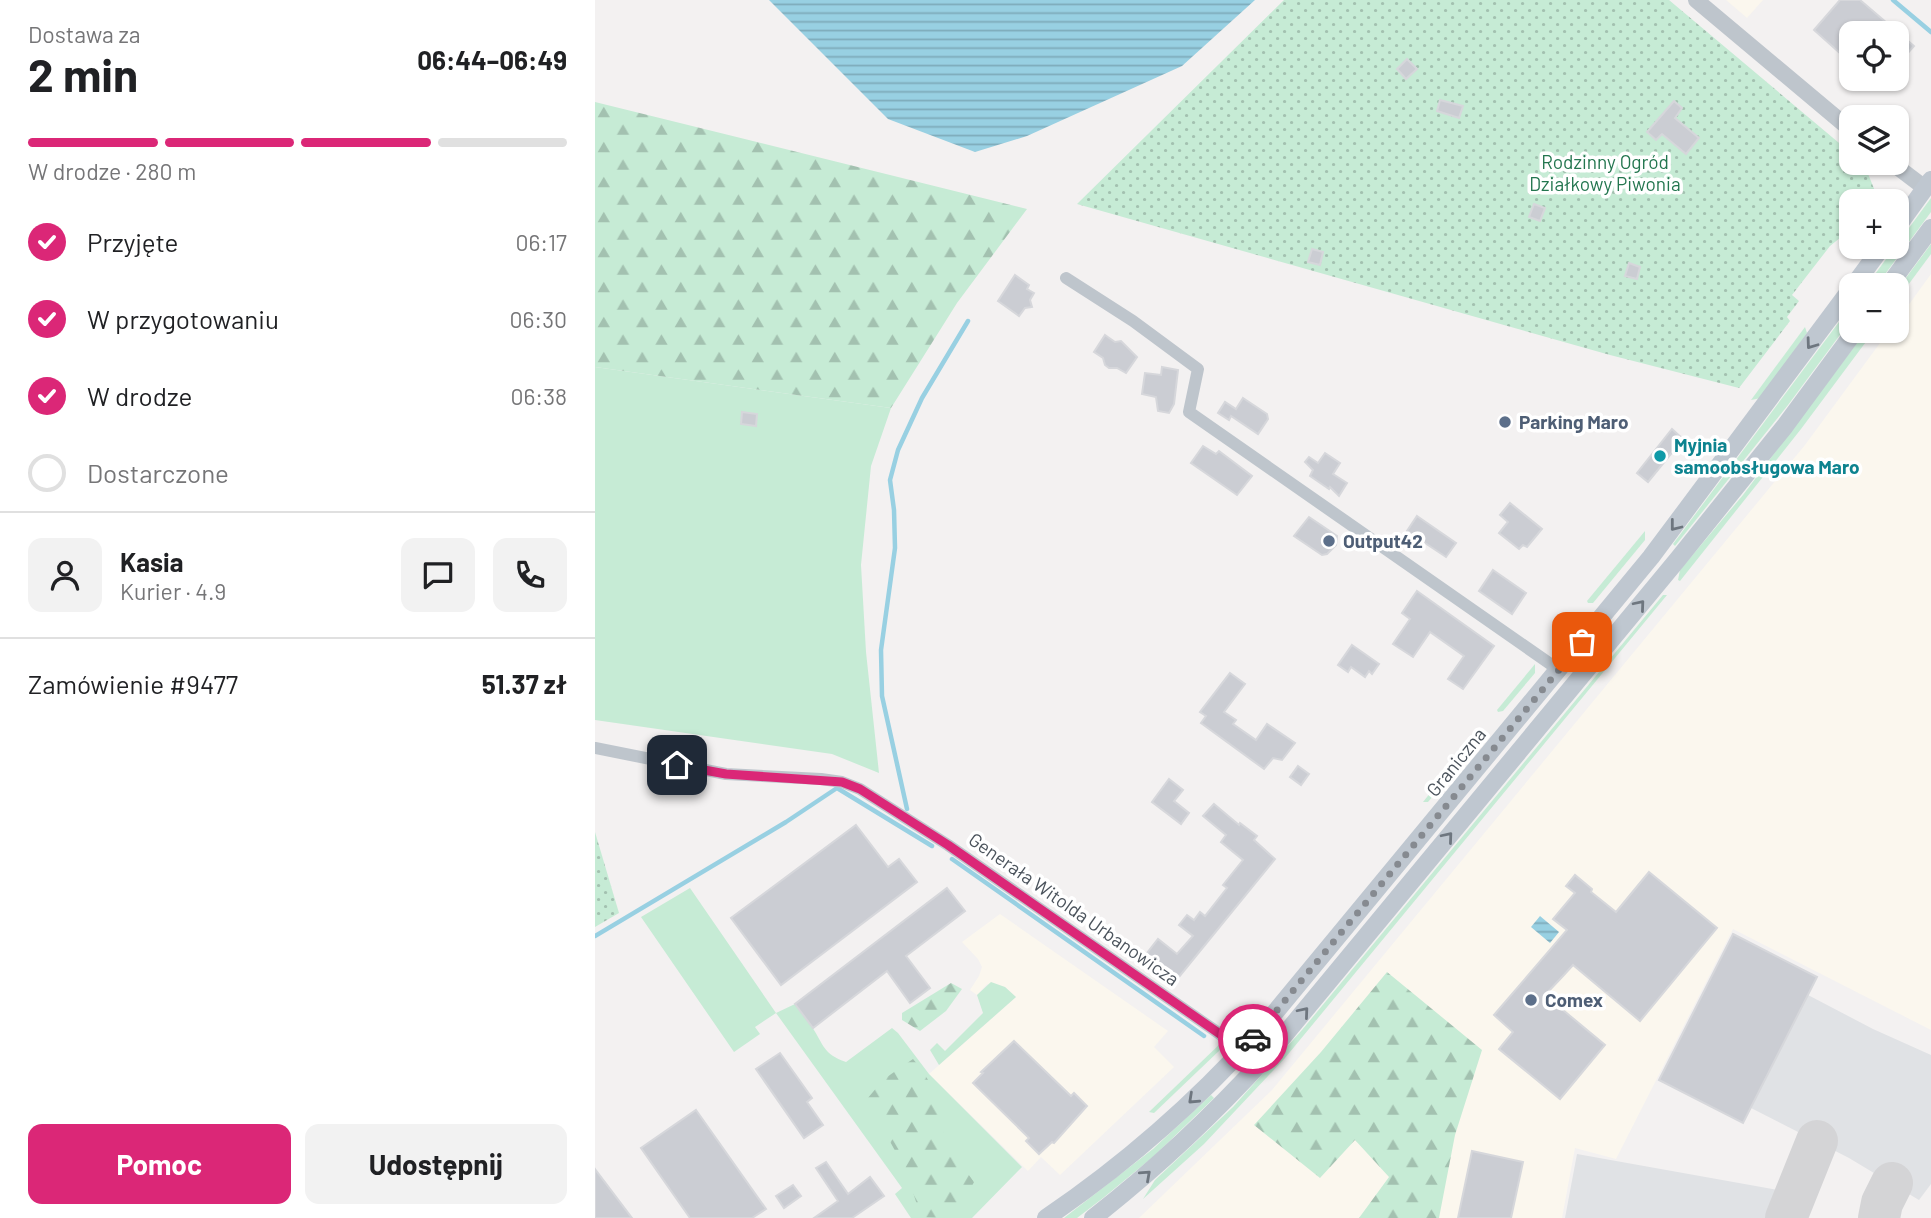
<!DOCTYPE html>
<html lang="pl">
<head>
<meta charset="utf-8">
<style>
	body { margin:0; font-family:Barlow,sans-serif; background:#f2f2f2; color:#202124; height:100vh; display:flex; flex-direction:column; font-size:26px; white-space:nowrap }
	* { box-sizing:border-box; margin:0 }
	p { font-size:23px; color:#757577 }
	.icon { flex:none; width:38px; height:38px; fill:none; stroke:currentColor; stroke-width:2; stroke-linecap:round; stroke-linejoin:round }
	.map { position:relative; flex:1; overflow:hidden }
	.panel { display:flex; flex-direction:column; background:#fff; width:595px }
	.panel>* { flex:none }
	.buttons { position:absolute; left:1244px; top:21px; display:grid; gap:14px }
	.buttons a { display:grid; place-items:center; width:70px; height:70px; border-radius:14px; background:#fff; box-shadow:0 2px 5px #0004; font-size:35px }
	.pin { position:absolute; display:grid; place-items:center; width:60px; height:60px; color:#fff; margin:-30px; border-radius:14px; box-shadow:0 4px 10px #0006 }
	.courier { position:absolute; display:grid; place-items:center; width:70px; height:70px; margin:-35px; border:5px solid #db2777; border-radius:50%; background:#fff; color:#222; box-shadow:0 2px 9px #0007 }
	.head em { font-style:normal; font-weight:700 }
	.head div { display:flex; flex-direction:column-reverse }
	.head { display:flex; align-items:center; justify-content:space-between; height:119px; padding:0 28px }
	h1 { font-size:46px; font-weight:700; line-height:52px }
	.bar { display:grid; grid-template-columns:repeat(4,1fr); gap:10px 7px; align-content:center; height:84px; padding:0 28px }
	.bar i { height:9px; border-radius:5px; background:#e0e0e0 }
	.bar .current { background:#db2777 }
	.bar p { grid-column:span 4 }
	.line { display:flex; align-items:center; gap:18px; padding:0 28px; border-top:2px solid #e0e0e0 }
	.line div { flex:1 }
	.round { display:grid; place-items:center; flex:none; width:74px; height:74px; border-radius:14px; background:#f2f2f2 }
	ol { padding:0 28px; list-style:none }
	li { display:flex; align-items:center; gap:21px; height:77px }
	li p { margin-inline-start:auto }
	li .icon { padding:7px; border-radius:50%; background:#db2777; color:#fff; stroke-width:4 }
	li:last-child { color:#757577 }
	li i { width:38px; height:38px; border:4px solid #e0e0e0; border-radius:50% }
	.button { display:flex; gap:14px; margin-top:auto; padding:14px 28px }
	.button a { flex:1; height:80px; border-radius:14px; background:#db2777; color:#fff; font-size:28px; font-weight:700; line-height:80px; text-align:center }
	.button a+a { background:#f2f2f2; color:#202124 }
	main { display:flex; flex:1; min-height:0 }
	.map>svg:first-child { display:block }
</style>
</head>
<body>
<main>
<section class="panel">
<div class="head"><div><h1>2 min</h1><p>Dostawa za</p></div><em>06:44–06:49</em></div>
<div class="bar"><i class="current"></i><i class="current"></i><i class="current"></i><i></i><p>W drodze · 280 m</p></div>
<ol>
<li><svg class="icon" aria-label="check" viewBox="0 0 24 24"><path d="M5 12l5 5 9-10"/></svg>Przyjęte<p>06:17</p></li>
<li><svg class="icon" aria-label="check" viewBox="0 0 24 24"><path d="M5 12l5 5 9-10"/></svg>W przygotowaniu<p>06:30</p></li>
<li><svg class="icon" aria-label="check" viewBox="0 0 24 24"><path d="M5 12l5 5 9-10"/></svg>W drodze<p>06:38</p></li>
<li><i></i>Dostarczone</li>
</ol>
<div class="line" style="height:126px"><a class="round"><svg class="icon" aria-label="person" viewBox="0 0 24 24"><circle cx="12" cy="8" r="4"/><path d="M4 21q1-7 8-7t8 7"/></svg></a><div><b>Kasia</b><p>Kurier · 4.9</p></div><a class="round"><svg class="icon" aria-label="chat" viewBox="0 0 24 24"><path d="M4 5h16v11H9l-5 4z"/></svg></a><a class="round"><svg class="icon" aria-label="phone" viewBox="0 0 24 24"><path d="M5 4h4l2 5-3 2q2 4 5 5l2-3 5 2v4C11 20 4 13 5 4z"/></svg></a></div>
<div class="line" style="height:91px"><div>Zamówienie #9477</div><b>51.37 zł</b></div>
<div class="button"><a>Pomoc</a><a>Udostępnij</a></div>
</section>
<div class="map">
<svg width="1336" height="1218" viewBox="0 0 1336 1218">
	<defs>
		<pattern id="forest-firs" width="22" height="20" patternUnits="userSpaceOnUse" patternTransform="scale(1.75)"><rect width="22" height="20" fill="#c6ebd5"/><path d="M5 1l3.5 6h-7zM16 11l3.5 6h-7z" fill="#a3c1b0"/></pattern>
		<pattern id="garden-dots" width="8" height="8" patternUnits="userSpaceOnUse" patternTransform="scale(1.75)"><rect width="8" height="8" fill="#c6ebd5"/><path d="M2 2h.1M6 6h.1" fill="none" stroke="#a3c1b0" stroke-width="1.8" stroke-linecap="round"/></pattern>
		<pattern id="water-rules" width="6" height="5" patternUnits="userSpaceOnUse" patternTransform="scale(1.75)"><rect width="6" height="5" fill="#98d0e2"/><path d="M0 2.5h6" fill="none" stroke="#7eabba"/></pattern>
	</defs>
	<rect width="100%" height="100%" fill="#f3f1f1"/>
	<g fill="#fbf7ee">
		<path d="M1131,0H1168L1152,18Z"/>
		<path d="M1336,274V1030L1138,929L1021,1159L980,1148L967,1218H544L677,1090L1210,445L1288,339L1294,331H1302V321Z"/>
		<path d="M405,914L573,1031L559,1047L579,1067L465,1175L446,1157L433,1171L334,1074L421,997L410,987L392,984L382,995L375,990L384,976L387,967L383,959L367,942Z"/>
	</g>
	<g fill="#e0e2e5">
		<path d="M1213,995L1278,1029L1336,1055V1184L1324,1200L1254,1158L1156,1108Z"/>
		<path d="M982,1154L1183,1190L1206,1199L1199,1218H970Z"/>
	</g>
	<g fill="#c6ebd5">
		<path d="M1336,198V212L1282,285H1272Z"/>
		<path d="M1336,244V254L1302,300V290Z"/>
		<path d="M1256,306V320L1193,405L1080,546L1078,544Z"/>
		<path d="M1210,327L1212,333L1166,398L1156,400Z"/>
		<path d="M1271,331H1279L1206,429L1085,581L1083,580L1085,570L1148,495Z"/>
		<path d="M0,367L296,408L276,466L266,565L271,652L284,773L237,754L0,720Z"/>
		<path d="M1050,531V540L998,603H993L992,601Z"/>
		<path d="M1068,595H1072L690,1058L609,1144L548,1199L560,1180L638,1107L707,1030Z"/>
		<path d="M940,664V673L908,711L903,712L902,710Z"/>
		<path d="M876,742L878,748L833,802H828Z"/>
		<path d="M95,888L181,1013L200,1004C206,1012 212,1019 217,1027C229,1045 228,1054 251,1062L297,1028L303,1033L334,1074L427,1167L377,1218H316L300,1194L307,1188L181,1013L160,1027L165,1034L139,1052L46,917Z"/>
		<path d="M396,982L410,987L421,997L344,1065L335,1050L342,1043L350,1051L388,1013L382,995Z"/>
		<path d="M628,1041L626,1049L559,1113L554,1112Z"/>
		<path d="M616,1095L619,1098L559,1156L508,1198L482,1218H469L558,1149Z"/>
	</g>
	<g fill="url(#forest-firs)">
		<path d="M0,102L432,209L362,303L296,408L0,367Z"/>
		<path d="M792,972L887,1050L860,1135L844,1218H764L794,1177L760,1140L725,1178L659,1125L726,1052Z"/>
		<path d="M356,983L367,989L351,1011L325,1031L307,1020V1013Z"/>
		<path d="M318,1059C340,1084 338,1095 346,1124C352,1145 366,1164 379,1182L361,1218L326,1217L311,1171L272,1099L289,1079Z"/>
	</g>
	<g fill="url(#garden-dots)">
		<path d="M689,0H1074L1256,153V163L1269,164L1282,196L1278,201H1256V229L1235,246L1197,295L1204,301L1192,317L1195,321L1144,388L1015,355L482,204Z"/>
		<path d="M0,832L24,913L0,927Z"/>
	</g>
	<g fill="url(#water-rules)">
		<path d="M174,0H660L587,66L432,136L380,152L293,119Z"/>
		<path d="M945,916L964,932L955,943L936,927Z"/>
	</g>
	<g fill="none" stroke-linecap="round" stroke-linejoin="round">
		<g stroke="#98d0e2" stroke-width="4.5">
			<path d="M1298,0L1336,32"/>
			<path d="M312,809L287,696L286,650L300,548L299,510L295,480L303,450L327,398L373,321"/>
			<path d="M357,859L609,1036"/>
			<path d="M0,936L191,822L242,788L337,846"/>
		</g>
		<g stroke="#d4d4d6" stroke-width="42">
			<path d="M1191,1218L1222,1141"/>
			<path d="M1284,1218L1287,1203L1297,1183"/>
		</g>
	</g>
	<g fill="#cbcdd3" stroke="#d6d7db" stroke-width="2">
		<path d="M1245,0H1265L1319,46L1302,65V33H1256V63L1219,30Z"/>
		<path d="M812,59L822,69L811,79L802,69Z"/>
		<path d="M845,100L868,106L864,118L842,111Z"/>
		<path d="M1079,101L1087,108L1080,118L1104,138L1091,154L1067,134L1061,140L1052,132Z"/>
		<path d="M939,204L950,208L945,221L934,217Z"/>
		<path d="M717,249L728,252L725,265L713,262Z"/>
		<path d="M1034,263L1045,267L1042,279L1030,276Z"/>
		<path d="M420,275L434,285L432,289L439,293L435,300L437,307L430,308L424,316L403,301Z"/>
		<path d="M510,335L520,342L526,341L542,357L531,373L522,368H514L510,365L508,358L499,352Z"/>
		<path d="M567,367L583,370L579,404L574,413L563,411L561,397L547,394L550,373L566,375Z"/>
		<path d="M648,398L672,414L673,419L663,434L636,416L634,420L623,413L630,402L641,409Z"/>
		<path d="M147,412L162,414L161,426L146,424Z"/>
		<path d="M1077,429L1088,439L1053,482L1042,473Z"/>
		<path d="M608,446L621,454L624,451L657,476L642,495L596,463Z"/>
		<path d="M730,453L745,463L738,474L752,483L744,496L735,487L734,489L715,476L718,470L710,462L714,457L723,463Z"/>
		<path d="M915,503L947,529L932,547L928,545L924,549L904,533L913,522L905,515Z"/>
		<path d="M822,516L861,543L851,557L812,531Z"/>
		<path d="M714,517L742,536L741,545L732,554L727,555L699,536Z"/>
		<path d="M898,570L931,593L917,614L884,591Z"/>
		<path d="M822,591L899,646L868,689L853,679L869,656L835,632L818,657L798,644L815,619L807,613Z"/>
		<path d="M757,645L784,664L777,674L774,671L770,677L756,667L753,672L743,665Z"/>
		<path d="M635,673L650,684L629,712L641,720L638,724L661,740L672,724L700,743L687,760L678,758L669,769L606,723L611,716L605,712Z"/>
		<path d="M703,766L714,774L706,785L695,777Z"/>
		<path d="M574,779L588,790L579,801L594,813L586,824L557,802Z"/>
		<path d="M619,804L644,825L645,823L662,836L659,840L680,859L579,983L548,958L563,939L582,954L598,936L584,925L592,915L599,920L605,912L610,916L632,888L628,885L648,860L626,842L631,835L608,816Z"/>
		<path d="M261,825L293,867L304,859L322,882L186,985L136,918Z"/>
		<path d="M1054,872L1122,928L1045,1021L978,965L968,976L950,995L1010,1045L965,1099L904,1049L918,1032L899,1015L972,930L958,919L980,893L971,886L980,875L997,889L996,892L1021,912Z"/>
		<path d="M352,888L370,911L311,956L335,988L315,1003L292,971L218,1028L200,1004Z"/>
		<path d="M1138,934L1222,977L1148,1123L1064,1080Z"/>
		<path d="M419,1041L476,1096L479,1093L492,1106L459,1143L457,1142L444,1154L431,1141L434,1138L378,1083L388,1073L386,1072Z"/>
		<path d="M185,1053L217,1098L212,1102L228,1125L209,1138L161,1069Z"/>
		<path d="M101,1110L171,1209L157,1218H95L46,1148Z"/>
		<path d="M877,1151L928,1162L916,1218H863Z"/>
		<path d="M231,1162L253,1194L275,1177L289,1196L257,1218H219L243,1201L221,1168Z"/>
		<path d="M0,1169L37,1218H0Z"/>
		<path d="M198,1185L206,1196L189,1208L181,1196Z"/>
	</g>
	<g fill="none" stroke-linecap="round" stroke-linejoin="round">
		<g stroke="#bec5cc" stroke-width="12">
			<path d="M471,278L538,321L603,369L594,412L964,670"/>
			<path d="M0,748L131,774L226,779L247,782L265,789L353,845L635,1041L647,1051"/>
		</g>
		<g stroke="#bec5cc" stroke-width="16">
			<path d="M1101,0L1256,130"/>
			<path d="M1297,163L1330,188"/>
		</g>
		<g stroke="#bfc7d0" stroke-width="18">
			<path d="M1302,227L1336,180"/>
			<path d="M1259,285L1287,247"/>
			<path d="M1294,285L1336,228"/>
			<path d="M451,1218C529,1165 600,1103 663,1033L1056,557L1256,289"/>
			<path d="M498,1218C561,1169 618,1115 672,1056L1083,559L1190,426L1260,331"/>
		</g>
	</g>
	<defs><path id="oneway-chevron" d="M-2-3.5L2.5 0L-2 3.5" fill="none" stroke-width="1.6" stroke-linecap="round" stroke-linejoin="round" transform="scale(1.75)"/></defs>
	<g stroke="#6e767f">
		<use href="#oneway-chevron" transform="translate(1216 344) rotate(126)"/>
		<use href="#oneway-chevron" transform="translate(1080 526) rotate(128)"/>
		<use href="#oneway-chevron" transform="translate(1045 605) rotate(-50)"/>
		<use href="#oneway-chevron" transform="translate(853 837) rotate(-50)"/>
		<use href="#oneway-chevron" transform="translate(709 1012) rotate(-50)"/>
		<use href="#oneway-chevron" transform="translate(598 1099) rotate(137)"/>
		<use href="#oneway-chevron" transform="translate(551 1175) rotate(-42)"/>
	</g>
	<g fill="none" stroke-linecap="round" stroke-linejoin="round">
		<path stroke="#868a90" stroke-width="7" stroke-dasharray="0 12.6" d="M658,1039L987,642"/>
		<path stroke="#db2777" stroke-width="9" d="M82,765L131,774L247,782L265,789L353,845L635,1041L647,1051L658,1039"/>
	</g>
	<g fill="#5c6f8a" stroke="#fff" stroke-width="2.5">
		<circle cx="910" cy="422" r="7"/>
		<circle cx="734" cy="541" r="7"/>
		<circle cx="936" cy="1000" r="7"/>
	</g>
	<circle fill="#0f9aa8" stroke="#fff" stroke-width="2.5" cx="1065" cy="456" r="7"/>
	<g text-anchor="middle" stroke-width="7" stroke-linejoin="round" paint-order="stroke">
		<g font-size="19" fill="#23764f" stroke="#fff">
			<text x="1010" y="169">Rodzinny Ogród<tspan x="1010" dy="22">Działkowy Piwonia</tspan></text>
		</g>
		<g font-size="19" font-weight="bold" fill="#4e5e75" stroke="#fff" text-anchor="start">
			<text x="924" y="429">Parking Maro</text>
			<text x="748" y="548">Output42</text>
			<text x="950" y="1007">Comex</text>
		</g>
		<g font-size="19" font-weight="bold" fill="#0d838f" stroke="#fff" text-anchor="start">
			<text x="1079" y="452">Myjnia<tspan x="1079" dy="22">samoobsługowa Maro</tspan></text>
		</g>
		<g font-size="19" fill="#4b535c" stroke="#fff">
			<text transform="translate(861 762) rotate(-51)" y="7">Graniczna</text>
			<text transform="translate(479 909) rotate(35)" y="7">Generała Witolda Urbanowicza</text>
		</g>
	</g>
</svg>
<div class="buttons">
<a><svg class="icon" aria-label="locate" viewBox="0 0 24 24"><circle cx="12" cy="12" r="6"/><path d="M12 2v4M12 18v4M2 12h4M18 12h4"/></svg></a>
<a><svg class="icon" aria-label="layers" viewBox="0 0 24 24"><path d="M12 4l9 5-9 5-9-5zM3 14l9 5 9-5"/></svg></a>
<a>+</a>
<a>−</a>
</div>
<div class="pin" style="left:987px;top:642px;background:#ea580c"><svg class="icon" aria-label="bag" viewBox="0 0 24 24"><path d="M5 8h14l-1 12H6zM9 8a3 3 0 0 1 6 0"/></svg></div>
<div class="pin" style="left:82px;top:765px;background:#1f2937"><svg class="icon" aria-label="home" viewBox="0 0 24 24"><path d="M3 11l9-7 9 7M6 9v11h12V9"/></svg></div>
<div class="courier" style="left:658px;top:1039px"><svg class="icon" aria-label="car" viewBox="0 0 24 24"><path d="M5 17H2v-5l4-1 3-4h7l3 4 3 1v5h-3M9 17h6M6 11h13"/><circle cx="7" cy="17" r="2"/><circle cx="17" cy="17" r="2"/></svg></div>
</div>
</main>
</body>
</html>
